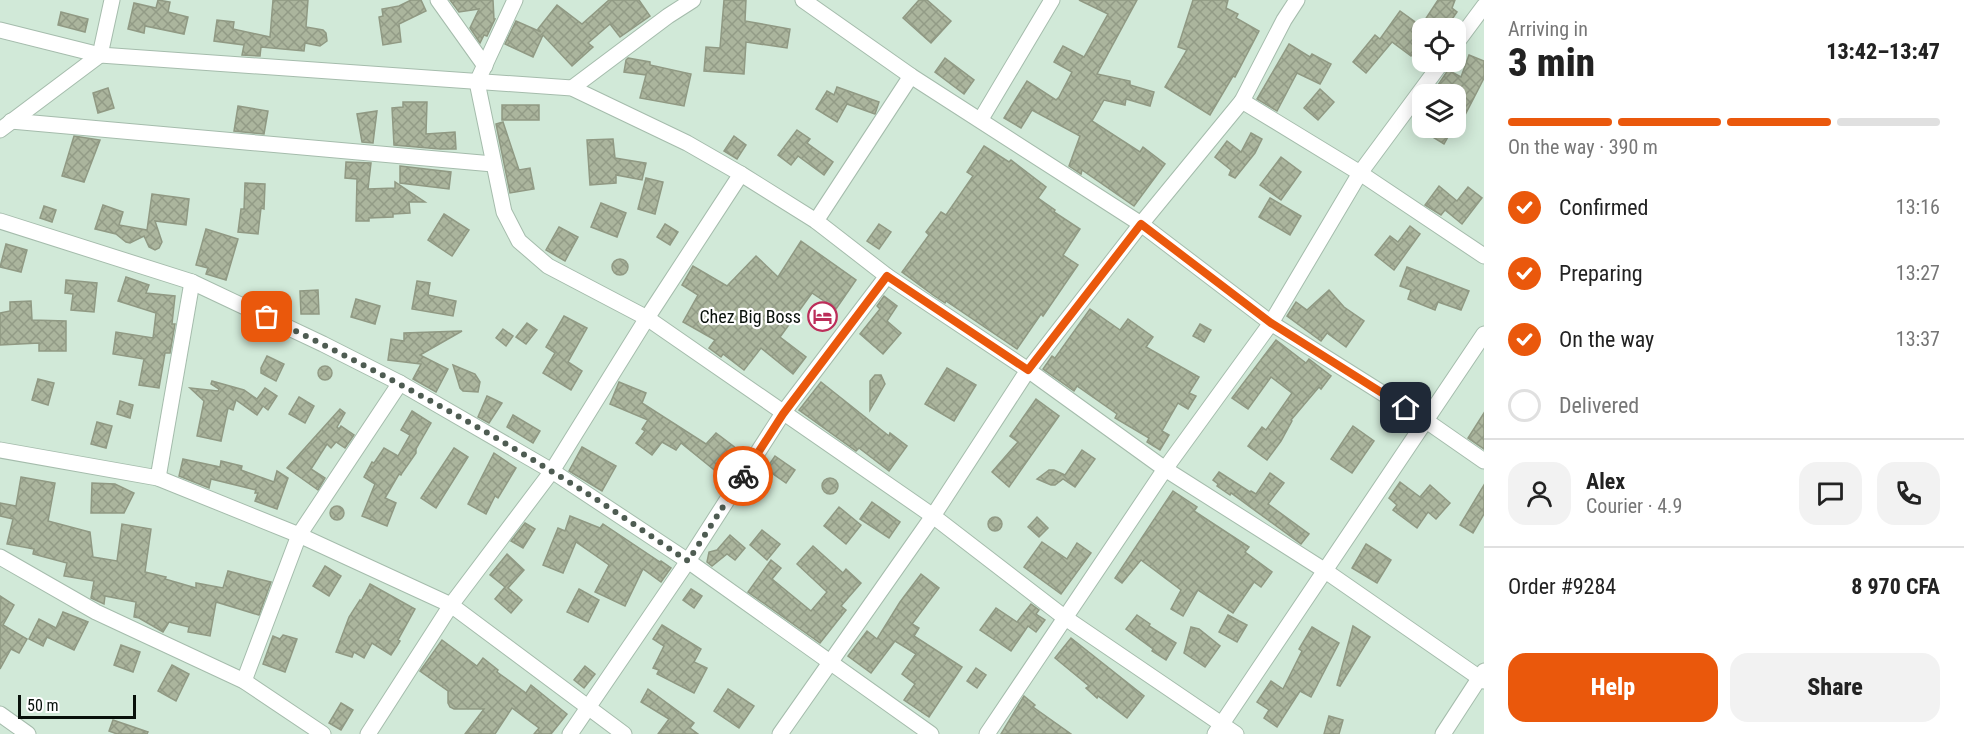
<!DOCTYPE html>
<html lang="en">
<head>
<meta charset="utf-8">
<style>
	body { margin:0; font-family:"Roboto Condensed",sans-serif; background:#f2f2f2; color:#222; height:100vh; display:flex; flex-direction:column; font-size:22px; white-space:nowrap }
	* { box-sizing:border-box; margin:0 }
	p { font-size:20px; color:#767676 }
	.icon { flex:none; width:33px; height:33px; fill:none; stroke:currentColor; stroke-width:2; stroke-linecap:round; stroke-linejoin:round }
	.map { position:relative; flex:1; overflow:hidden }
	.panel { display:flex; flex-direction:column; background:#fff; width:480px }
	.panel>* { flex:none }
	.controls { position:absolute; left:1412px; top:18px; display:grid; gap:12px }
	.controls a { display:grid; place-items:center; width:54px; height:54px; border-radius:12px; background:#fff; box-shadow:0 3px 15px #0003; font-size:30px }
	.scale { position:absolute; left:18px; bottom:15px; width:118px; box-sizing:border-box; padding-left:6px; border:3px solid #08100a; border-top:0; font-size:16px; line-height:21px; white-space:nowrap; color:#08100a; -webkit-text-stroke:4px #fff; paint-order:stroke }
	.pin { position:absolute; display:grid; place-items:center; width:51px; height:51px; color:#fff; margin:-26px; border-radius:12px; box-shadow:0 3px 9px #0006 }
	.courier { position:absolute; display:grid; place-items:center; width:60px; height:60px; margin:-30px; border:4px solid #ea580c; border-radius:50%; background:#fff; color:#222; box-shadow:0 2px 8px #0007 }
	.overview em { font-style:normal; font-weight:800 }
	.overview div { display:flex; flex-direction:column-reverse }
	.overview { display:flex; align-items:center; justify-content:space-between; height:102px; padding:0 24px }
	h1 { font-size:39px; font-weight:800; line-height:45px }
	.bar { display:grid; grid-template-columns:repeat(4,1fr); gap:9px 6px; align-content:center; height:72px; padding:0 24px }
	.bar i { height:8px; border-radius:4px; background:#e0e0e0 }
	.bar .active { background:#ea580c }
	.bar p { grid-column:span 4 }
	.line { display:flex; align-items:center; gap:15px; padding:0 24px; border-top:2px solid #e0e0e0 }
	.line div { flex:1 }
	.round { display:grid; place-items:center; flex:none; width:63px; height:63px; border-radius:18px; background:#f2f2f2 }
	ol { padding:0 24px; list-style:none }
	li { display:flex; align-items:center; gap:18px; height:66px }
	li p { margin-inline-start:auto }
	li .icon { padding:6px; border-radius:50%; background:#ea580c; color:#fff; stroke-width:4 }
	li:last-child { color:#767676 }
	li i { width:33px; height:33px; border:3px solid #e0e0e0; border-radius:50% }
	.cta { display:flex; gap:12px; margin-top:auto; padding:12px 24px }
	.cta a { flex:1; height:69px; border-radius:18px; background:#ea580c; color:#fff; font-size:24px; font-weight:800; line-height:69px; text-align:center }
	.cta a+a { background:#f2f2f2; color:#222 }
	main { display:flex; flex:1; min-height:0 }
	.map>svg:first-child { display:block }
</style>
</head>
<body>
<main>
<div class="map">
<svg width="1484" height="734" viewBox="0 0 1484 734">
	<defs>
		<pattern id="building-cross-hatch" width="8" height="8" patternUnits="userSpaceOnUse" patternTransform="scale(1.5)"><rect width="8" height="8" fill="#abb59d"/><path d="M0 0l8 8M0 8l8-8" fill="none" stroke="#929b86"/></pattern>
	</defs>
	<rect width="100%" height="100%" fill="#d1e9d8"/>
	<g fill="url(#building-cross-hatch)" stroke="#909983" stroke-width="1.5">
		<path d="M158,0L170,2L168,12L188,17L184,34L145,26L144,33L128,29L134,3L156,8Z"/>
		<path d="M273,0H308L306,27L323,30L326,33L327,41L320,46L305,43L304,51L261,47L260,56L242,55L244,45L214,41L217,20L234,22L233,29L270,37Z"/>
		<path d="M411,0H421L426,11L399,24L401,42L383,45L379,17L383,16L382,9L399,6Z"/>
		<path d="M450,0H493L494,19H495L487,36L484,35L480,43L470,28L479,9L459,12Z"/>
		<path d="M609,0H639L650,16L620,37L610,24L588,43L593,47L572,66L543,35L533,57L505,44L516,21L541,32L538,29L557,5L582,24Z"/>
		<path d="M724,0H746L745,21L790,29L787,48L746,42L744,74L704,71L706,47L720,48Z"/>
		<path d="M919,0H927L951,21L931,43L903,18Z"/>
		<path d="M1079,0H1137L1097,74L1130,81V85L1154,92L1150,106L1126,99L1125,105L1104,100L1092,121L1140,152L1143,147L1165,164L1134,206L1082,170L1081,174L1069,166L1080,136L1032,110L1021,128L1004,118L1027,81L1056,100L1059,97L1072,72L1054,62L1063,46L1084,57L1108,14Z"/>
		<path d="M1193,0H1228L1226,8L1238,14L1236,18L1259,31L1235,77L1233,76L1210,115L1165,87L1187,50L1178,47Z"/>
		<path d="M1438,0H1455L1452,8L1457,12L1446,28H1422V42L1411,56L1392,42L1366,73L1353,62L1375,35L1380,39L1400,11L1421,26Z"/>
		<path d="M61,12L88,19L85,32L58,25Z"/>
		<path d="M1289,44L1310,57L1312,54L1331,64L1320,84L1297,73L1277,111L1257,99Z"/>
		<path d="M1469,55L1484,61V78L1465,115L1455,110V94H1432L1448,70L1461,77Z"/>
		<path d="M628,58L650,62V65L691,74L684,106L640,98L646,75L624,72L626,60Z"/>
		<path d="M945,58L974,80L964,94L935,72Z"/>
		<path d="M837,87L879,102L875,114L847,104L837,122L816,109L827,91L834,95Z"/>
		<path d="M108,88L114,108L98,113L93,93Z"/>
		<path d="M1320,89L1334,102L1318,120L1304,108Z"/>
		<path d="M403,102H427L426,134L455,132L456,149H440L394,145L392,108L403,107Z"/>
		<rect x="502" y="105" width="37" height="15"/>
		<path d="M238,106L268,111L264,134L234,131Z"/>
		<path d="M377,111L373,143L362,142L357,114Z"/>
		<path d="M503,122L519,170L530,168L534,189L510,193L496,124Z"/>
		<path d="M1418,128H1453L1444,144Z"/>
		<path d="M797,130L810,139L807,143L833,162L824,175L798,156L791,165L778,155Z"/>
		<path d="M1251,133L1262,139L1255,153L1235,178L1229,175L1231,170L1215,157L1227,141L1241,152Z"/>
		<path d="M74,136L100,140L84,182L62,176Z"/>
		<path d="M734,136L746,145L737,159L724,151Z"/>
		<path d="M613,139L615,158L646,163L642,180L616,175V183L590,185L587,140Z"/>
		<path d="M984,146L1009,162L1011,160L1046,187L1038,198L1055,210L1054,212L1080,229L1063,255L1078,265L1043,316L1041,314L1017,349L946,301L945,303L933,295L902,272L929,235L926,232L941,212L946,215L973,176L967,172Z"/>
		<path d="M1281,157L1301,172L1281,200L1260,185Z"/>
		<path d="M346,162L371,163L368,189L395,188V182L425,202H409L410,213L393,214V217L369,218V221H356L357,179L345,178Z"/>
		<path d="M400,166L451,172L449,189L400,183Z"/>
		<path d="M646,178L663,182L655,214L638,209Z"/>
		<path d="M245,183L265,184L264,209L261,208L258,234L238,232L241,209H244Z"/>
		<path d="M1439,186L1457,201L1468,187L1482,198L1462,224L1445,210L1441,215L1425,205Z"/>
		<path d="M152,194L189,199L186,225L155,221L162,242L159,248L155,250L149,247L144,236L130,243L126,242L116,234L95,229L103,205L123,212L119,225L147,230Z"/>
		<path d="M1270,198L1301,216L1290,235L1259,217Z"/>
		<path d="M601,203L626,213L617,237L591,227Z"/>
		<path d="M44,206L56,210L52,222L40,218Z"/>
		<path d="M444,214L469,230L452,256L428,240Z"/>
		<path d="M665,224L678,232L670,245L657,237Z"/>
		<path d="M879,224L891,232L879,249L867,241Z"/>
		<path d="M1410,226L1420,234L1394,270L1375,255L1390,236L1398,242Z"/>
		<path d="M559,227L578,237L565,261L546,250Z"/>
		<path d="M206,229L238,239L226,280L206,274L208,268L196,265Z"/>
		<path d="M801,241L856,280L836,309L812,293L780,337L806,357L793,374L761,348L744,370L723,354L721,357L709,348L715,340L683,322L698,295L682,285L693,266L727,286L756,256L778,277Z"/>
		<path d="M6,244L27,250L21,272L0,267Z"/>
		<circle cx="620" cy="267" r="8"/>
		<path d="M1407,267L1469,291L1461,310L1438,302L1435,310L1408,299L1411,290L1400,286Z"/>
		<path d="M126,277L149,285L146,293L175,296L172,324H175L170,353H165L159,388L139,385L144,359L113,354L116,332L153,338L156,313L118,301Z"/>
		<path d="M66,280L97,283L94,312L71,310L73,294L65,293Z"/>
		<path d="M417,281L430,283L428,295L456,301L453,316L412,309Z"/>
		<path d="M318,290L319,314H301L300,291Z"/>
		<path d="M1329,290L1344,307L1364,321L1346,347L1327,333L1321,341L1287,316L1296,302L1307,310Z"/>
		<path d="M884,296L897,306L887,321L901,333L883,354L860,334L880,309L877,306Z"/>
		<path d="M356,299L380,306L375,324L351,317Z"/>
		<path d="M31,301L32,320L66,321V351H39V343L0,345V313L10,311V302Z"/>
		<path d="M1090,309L1120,330L1128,319L1153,337L1146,347L1199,377L1189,393L1196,396L1188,409L1178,403L1162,431L1169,435L1160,450L1147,442L1149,438L1115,418L1117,414L1077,386L1074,391L1043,369L1052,356L1055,358Z"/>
		<path d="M564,316L587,328L568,362L582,371L571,390L543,373L555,353L546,347Z"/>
		<path d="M527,323L537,330L526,344L516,337Z"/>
		<path d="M1200,324L1211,330L1204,342L1193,336Z"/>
		<path d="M503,329L513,336L506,346L496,338Z"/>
		<path d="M462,331L420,355L448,369L436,392L413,379L421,364L388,360L391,339L404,341V333Z"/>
		<path d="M1276,340L1306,363L1309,359L1331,376L1321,389L1319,387L1291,420L1292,421L1281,441L1267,460L1248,446L1262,427L1266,430L1292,393L1271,377L1248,409L1232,398Z"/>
		<path d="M267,356L284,364L276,381L261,373V368Z"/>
		<path d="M453,365L475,374L480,382L478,392L463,391L460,388Z"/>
		<circle cx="325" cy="373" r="7"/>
		<path d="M947,368L976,385L954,421L925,404Z"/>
		<path d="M875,375H881L885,384L870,410V381Z"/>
		<path d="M38,379L54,383L48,405L32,400Z"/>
		<path d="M212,381L244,390L257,399L265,388L277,396L268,410L263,406L257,415L236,400L233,410L228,408L221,441L197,436L204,401L190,388L218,391L219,389L211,384Z"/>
		<path d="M619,382L646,393L642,403L706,444L716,433L737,449L718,473L681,443L676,450L662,442L652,455L636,443L645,431L642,429L648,420L610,404Z"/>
		<path d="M821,382L889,436L890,433L907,446L889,471L859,448L856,451L799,410Z"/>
		<path d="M487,396L502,403L489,423L478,417Z"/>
		<path d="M299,397L314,406L305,423L289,414Z"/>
		<path d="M1036,399L1059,416L1009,487L992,472L1018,442L1010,436Z"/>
		<path d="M120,401L133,405L130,418L117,414Z"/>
		<path d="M340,409L345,413L337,427L339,429L341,426L354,435L345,448L336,442L331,448L327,444L311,469L325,478L318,490L287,468Z"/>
		<path d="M412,411L431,423L416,449V453L402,473L401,475L399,474L385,498L396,503L387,526L362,516L375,484L364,477L372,462L374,463L384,448L398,456L410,435L401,430Z"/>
		<path d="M1484,413V449L1468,438Z"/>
		<path d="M513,415L540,431L533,443L507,427Z"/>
		<path d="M97,422L112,426L106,448L91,444Z"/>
		<path d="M1353,426L1374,441L1352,473L1331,459Z"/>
		<path d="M582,447L616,466L602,491L569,471Z"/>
		<path d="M454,448L468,457L436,508L421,498Z"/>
		<path d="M1082,450L1095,459L1075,487L1063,479L1055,485H1051L1037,479L1049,470H1054L1065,475Z"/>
		<path d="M494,453L516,468L498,498L495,496L486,514L468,504Z"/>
		<path d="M775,456L795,470L786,483L766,469Z"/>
		<path d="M183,459L220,467L221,461L242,466L241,470L274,482L277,471L288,478L277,509L255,501L258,493H255L256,490L211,479L209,488L179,476Z"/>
		<path d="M1219,472L1250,492L1251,491L1256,494L1270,473L1284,483L1268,504L1309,534L1301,544L1231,493L1230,495L1217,486L1218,484L1213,480Z"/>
		<path d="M21,477L55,483L48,521L90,532L93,557L117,561L122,524L151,529L145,572L166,577L165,579L196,588V583L223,588L228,571L271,582L259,615L216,602L210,636L188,632L189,627L169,622L163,632L139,618L134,617L136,602L105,596L104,604L91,598L94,581L64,576L67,563L33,554L34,549L7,544L13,519L0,516V503L16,506Z"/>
		<circle cx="830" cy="486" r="8"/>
		<path d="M1400,482L1420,497L1430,485L1450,503L1436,519L1428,512L1417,528L1393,510L1397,505L1389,498Z"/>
		<path d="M92,483L115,484L134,493L124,513H91Z"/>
		<path d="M1484,485V514L1473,533L1460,525Z"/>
		<path d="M1173,491L1197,507L1194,511L1249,547L1245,552L1272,572L1261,587L1254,582L1233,613L1198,590L1183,616L1171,609L1181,590L1141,560L1122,583L1115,578Z"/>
		<path d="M872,502L900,522L889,538L860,519Z"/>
		<circle cx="337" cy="513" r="7"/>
		<path d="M839,507L861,525L846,544L824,526Z"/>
		<path d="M570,516L600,528L603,524L660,562L661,561L671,568L661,582L643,569L625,606L595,592L609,565L576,542L563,573L543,565L558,528L565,531Z"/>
		<path d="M1037,517L1048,528L1039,537L1028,527Z"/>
		<circle cx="995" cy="524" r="7"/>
		<path d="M525,523L535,529L523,548L511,541Z"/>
		<path d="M762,530L780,544L767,560L750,545Z"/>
		<path d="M730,535L745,548L735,560L727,554L712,566L707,562L709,552L717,550Z"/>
		<path d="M1042,542L1067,559L1077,543L1091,553L1061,594L1024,567Z"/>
		<path d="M1366,544L1391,560L1377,583L1352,568Z"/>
		<path d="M813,546L843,573L846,569L861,583L841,606L846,610L820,643L748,592L771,560L781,568L772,579L811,611L827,592L797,564Z"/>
		<path d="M507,554L524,570L508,588L522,600L511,613L495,599L505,587L490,575Z"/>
		<path d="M325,566L341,576L329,596L313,586Z"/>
		<path d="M921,574L939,588L912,624L919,628L914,636L962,667L929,717L904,700L915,684L902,674L916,654L895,641L871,673L848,656L867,631L877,639L900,602Z"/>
		<path d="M370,584L415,609L398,640L400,641L391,655L372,643L364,658L354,652L352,657L336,652L349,617L360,600L361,601Z"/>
		<path d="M579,589L599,600L588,622L567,612Z"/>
		<path d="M691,589L702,596L694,608L683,600Z"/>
		<path d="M0,596L14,605L3,625L27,639L19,653L11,649L0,669Z"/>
		<path d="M1031,604L1039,610L1036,614L1045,620L1036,632L1028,626L1011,651L980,630L996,608L1017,622Z"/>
		<path d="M63,612L88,622L74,650L47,637L43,646L29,639L39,619L56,628Z"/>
		<path d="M1137,615L1150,624L1149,626L1176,643L1166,660L1152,651L1153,649L1126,629Z"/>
		<path d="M1228,615L1247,625L1237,642L1219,632Z"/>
		<path d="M662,625L701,649L694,662L707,668L694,693L657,674L659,670L653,668L664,646L653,639Z"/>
		<path d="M1353,626L1370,637L1340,686L1337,685Z"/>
		<path d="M1191,627L1199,629L1220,646L1205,667L1184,653Z"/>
		<path d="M1312,627L1339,643L1311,697L1300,691L1277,727L1264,718L1269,710L1257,702L1271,681L1283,689L1302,651L1299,649Z"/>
		<path d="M283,635L297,639L285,672L263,664L273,636L280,639Z"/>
		<path d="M1071,638L1144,696L1127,718L1098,696L1097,698L1086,688L1089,686L1055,658Z"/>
		<path d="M442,640L477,666L483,658L498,670L497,672L526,693L531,685L567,714L551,734H534L539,728L512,708L495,734H465L484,709H454L450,707L448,703V691L420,671Z"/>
		<path d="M121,645L140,652L133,672L114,665Z"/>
		<path d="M172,665L189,674L176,701L158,691Z"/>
		<path d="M585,666L595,674L584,688L574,680Z"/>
		<path d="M976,668L986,675L977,688L967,681Z"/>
		<path d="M648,689L694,723L690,728L698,734H658L669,719L641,702Z"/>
		<path d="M728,689L754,706L739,728L714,711Z"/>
		<path d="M1024,696L1035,705L1033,707L1071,734H1001Z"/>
		<path d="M341,703L353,710L341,730L329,723Z"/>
		<path d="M1329,716L1343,720L1339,734H1324Z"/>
		<path d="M113,720L148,732L147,734H117L109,731Z"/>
	</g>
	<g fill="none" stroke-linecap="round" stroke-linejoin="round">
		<defs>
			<g id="minor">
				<path d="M438,0L485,66"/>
				<path d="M515,0L477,82L504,212L519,241L548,266L647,318L933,516L1064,617L1236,734"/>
				<path d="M803,0L911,76L1141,224L1271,323L1425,420L1484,461"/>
				<path d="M0,30L100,55L572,88L687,143L741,174L816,221L887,276L1028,370L1165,469L1324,570L1484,681"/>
				<path d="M1455,45L1484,6"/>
				<path d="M572,88L668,16L693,0"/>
				<path d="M1242,101L1360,173L1484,256"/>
				<path d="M981,119L1052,0"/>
				<path d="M11,121L493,164"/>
				<path d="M0,130L100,55L112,0"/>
				<path d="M0,221L192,282L323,344L400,383L552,471L688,561L931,734"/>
				<path d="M816,221L911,76"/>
				<path d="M0,450L158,478L299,535L451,605L624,734"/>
				<path d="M158,478L192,282"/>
				<path d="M0,557L96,612L244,681L323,734"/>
				<path d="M244,681L299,535L400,383"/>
				<path d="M0,714L28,734"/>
				<path d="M368,734L451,605L552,471L647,318L741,174"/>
				<path d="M570,734L688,561L783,413L887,276"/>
				<path d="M780,734L933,516L1028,370L1141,224L1242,101L1284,20L1297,0"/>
				<path d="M987,734L1165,469L1271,323L1360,173L1442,62"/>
				<path d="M1215,734L1484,334"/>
				<path d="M1443,734L1484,671"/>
			</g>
		</defs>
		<use href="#minor" stroke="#a5bcac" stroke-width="17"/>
		<use href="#minor" stroke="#fff" stroke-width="15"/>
	</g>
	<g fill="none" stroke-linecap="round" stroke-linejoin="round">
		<path stroke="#4e5c52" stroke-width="6" stroke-dasharray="0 10.8" d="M267,317C364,364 459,414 551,471C598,499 643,531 688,561L743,476"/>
		<path stroke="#ea580c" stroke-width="8" d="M743,476L783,414L887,276L1028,370L1141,224L1271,323L1406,408"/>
	</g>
	<defs>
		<symbol id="hotel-ring" viewBox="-11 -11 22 22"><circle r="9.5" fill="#fff" stroke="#bc2d59" stroke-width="1.5"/><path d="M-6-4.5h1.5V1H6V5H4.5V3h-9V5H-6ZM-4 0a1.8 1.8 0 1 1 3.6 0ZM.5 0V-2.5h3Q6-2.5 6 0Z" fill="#bc2d59"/></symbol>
	</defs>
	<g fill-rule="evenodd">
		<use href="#hotel-ring" x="806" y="300" width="33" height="33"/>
	</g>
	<g text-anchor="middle" stroke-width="4.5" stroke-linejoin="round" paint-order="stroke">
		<g font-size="18" fill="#08100a" stroke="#fff" text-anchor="end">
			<text x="801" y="323">Chez Big Boss</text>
		</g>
	</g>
</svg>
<div class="controls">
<a><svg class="icon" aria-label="locate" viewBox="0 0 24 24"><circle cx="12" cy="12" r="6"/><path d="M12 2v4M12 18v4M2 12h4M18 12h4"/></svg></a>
<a><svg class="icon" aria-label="layers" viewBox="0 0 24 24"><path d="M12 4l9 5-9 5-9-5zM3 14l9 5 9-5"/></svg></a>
</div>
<div class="scale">50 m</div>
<div class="pin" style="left:267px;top:317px;background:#ea580c"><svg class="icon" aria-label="bag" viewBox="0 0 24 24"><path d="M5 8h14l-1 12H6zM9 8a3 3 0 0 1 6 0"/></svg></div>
<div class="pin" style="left:1406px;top:408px;background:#1f2937"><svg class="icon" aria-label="home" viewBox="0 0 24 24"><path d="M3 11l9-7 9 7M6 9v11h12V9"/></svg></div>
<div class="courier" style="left:743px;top:476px"><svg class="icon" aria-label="bike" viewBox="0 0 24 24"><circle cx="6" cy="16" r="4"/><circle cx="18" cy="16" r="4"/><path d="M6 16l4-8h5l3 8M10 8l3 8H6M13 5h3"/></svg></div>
</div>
<section class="panel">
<div class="overview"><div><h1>3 min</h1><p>Arriving in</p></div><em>13:42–13:47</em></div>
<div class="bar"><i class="active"></i><i class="active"></i><i class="active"></i><i></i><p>On the way · 390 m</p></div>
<ol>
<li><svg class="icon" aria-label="check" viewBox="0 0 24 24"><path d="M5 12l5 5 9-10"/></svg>Confirmed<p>13:16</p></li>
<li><svg class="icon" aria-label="check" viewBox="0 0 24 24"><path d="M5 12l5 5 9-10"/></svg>Preparing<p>13:27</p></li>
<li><svg class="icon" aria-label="check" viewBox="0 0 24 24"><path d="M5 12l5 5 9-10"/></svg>On the way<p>13:37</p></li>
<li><i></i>Delivered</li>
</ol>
<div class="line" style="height:108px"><a class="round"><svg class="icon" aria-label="person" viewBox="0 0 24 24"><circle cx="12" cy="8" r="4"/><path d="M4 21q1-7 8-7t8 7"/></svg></a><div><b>Alex</b><p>Courier · 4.9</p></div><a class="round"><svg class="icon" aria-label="chat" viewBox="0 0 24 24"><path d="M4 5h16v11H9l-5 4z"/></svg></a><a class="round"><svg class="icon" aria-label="phone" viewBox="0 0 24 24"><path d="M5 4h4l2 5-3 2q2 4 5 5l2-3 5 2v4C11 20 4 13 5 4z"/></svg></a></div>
<div class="line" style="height:78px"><div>Order #9284</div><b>8 970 CFA</b></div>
<div class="cta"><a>Help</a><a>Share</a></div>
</section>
</main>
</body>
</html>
